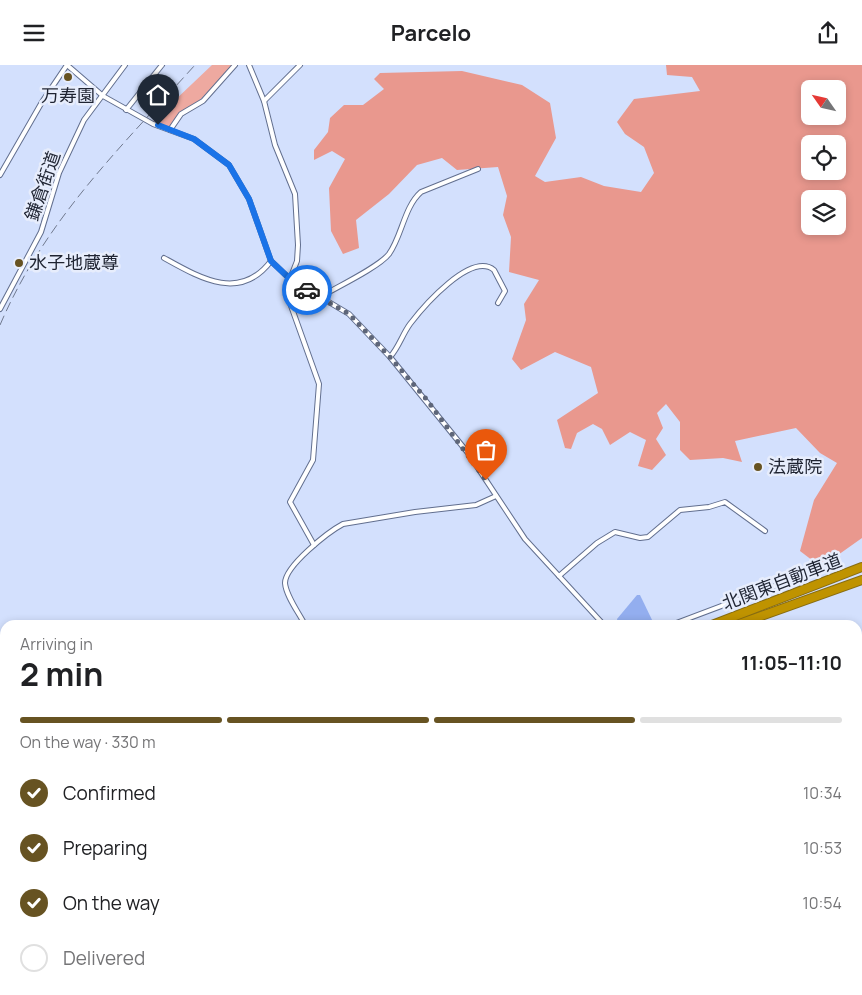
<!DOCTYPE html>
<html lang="en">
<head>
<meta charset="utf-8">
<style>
	body { margin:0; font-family:Manrope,"Noto Sans JP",sans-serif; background:#f6f6f6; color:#202124; height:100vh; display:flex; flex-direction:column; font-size:19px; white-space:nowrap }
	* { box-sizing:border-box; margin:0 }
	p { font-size:16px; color:#757577 }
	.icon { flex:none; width:28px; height:28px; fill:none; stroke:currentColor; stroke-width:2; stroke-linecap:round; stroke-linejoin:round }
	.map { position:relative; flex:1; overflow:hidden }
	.panel { position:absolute; left:0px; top:555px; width:862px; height:375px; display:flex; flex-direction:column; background:#fff; border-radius:15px 15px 0 0; box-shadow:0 2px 8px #0003 }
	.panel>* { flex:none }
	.needle { width:32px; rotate:304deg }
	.fabs { position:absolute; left:801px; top:15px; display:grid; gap:10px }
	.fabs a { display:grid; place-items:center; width:45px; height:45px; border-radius:8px; background:#fff; box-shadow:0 2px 8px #0003; font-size:25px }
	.pin { position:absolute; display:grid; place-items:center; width:42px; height:42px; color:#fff; margin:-51px -21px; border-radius:50% 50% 50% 0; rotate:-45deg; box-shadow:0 0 5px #0007 }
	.pin .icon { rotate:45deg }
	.courier { position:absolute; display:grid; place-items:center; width:50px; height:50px; margin:-25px; border:4px solid #1a73e8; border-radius:50%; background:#fff; color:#222; box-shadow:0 1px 6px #0007 }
	.head em { font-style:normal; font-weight:700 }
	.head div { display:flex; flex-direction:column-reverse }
	.head { display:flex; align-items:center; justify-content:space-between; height:85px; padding:0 20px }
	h1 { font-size:32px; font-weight:700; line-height:38px }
	.bar { display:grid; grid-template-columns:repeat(4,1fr); gap:8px 5px; align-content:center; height:60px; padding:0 20px }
	.bar i { height:6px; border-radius:4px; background:#e0e0e0 }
	.bar .on { background:#675322 }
	.bar p { grid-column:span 4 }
	ol { padding:0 20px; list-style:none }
	li { display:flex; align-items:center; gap:15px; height:55px }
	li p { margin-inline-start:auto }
	li .icon { padding:5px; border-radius:50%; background:#675322; color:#fff; stroke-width:4 }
	li:last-child { color:#757577 }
	li i { width:28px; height:28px; border:2px solid #e0e0e0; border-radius:50% }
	header { display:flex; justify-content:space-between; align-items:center; height:65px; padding:0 20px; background:#fff; font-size:22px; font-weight:700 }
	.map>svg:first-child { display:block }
</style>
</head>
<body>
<header><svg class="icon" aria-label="menu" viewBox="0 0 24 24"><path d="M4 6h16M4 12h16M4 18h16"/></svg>Parcelo<svg class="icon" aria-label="share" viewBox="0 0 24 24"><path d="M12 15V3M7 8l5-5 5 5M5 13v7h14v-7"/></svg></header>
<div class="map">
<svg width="862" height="930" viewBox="0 0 862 930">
	<rect width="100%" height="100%" fill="#d3e0fd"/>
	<path fill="#eea9a0" d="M212,0H234L200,35L180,48L170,62L153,56Z"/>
	<g fill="#e9988e" fill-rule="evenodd">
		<path d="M666,0H862V473L821,502L800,486L814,435L837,398L820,388L796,363L735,376L742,397L723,393L690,395L680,385V357L666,339L657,348L663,363L656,374L666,390L652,405L638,401L646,375L630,367L610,380L602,364L593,359L577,368L571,384L565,383L557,355L598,328L591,302L555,287L521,305L512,294L526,255L524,239L539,215L509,207L511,172L503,150L507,131L498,102L457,105L442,93L417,100L389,129L356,155L359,183L343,189L331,166L329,123L345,94L332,86L314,95V85L328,67L330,53L344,40H363L384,24L374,14L380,8L462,6L522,20L550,38L556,73L535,111L545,117L581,112L604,121L641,127L654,108L644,82L625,69L617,57L634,34L700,26L692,12L667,10ZM810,24H838V51H810ZM810,79H838V106H810ZM810,134H838V161H810Z"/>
		<path d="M121,925H217L216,930H113Z"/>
	</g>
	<path fill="#93aeef" d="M637,530H640L654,559L618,560L617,554Z"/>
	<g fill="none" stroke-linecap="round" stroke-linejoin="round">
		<g stroke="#93aeef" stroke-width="1">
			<path d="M0,888L5,894"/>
			<path d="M612,925L618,930"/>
			<path d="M119,930L128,925"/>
			<path d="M668,930L689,927L695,930"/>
		</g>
		<defs>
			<g id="street">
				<path d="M67,0L103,31L153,59L194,74L229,100L249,134L271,196L290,214L349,249L390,292L468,388L525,474L604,560"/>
				<path d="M249,0L264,36L275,80L295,129L298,180L297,196L290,214V238L319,319L313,395L290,437L314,480"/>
				<path d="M264,36L300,0"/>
				<path d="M126,45L162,0"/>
				<path d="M170,65L181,49L203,36L235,0"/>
				<path d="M0,110L42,37L67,0"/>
				<path d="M164,193C200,213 240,237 271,196"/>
				<path d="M320,232C337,222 379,202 389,189C402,171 404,142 421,127L478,104"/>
				<path d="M0,244L41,167L59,108L84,55L125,0"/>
				<path d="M390,292C399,282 402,270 410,259C423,242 471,186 494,205L505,226L498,238"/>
				<path d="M559,511L597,478L615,467L640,473L648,472L680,445L709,442L725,437L765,466"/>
				<path d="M305,560C299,548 286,531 285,518C285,501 328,467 343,459L415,447L476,440L496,431"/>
				<path d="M671,560L809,508"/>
				<path d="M858,758L862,761"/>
				<path d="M486,925V930"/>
				<path d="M602,925L608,930"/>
				<path d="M366,930L367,925"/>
			</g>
			<g id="primary">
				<path d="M0,709L5,711"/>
				<path d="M858,824L862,825"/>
			</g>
			<g id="highway">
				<path d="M712,560L862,502"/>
				<path d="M736,560L862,515"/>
				<path d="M47,930L57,925"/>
				<path d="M65,930L74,925"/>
			</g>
		</defs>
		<use href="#street" stroke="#626f8f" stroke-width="6"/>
		<use href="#primary" stroke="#876c12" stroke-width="9"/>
		<use href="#highway" stroke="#876c12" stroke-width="10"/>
		<use href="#street" stroke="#fff" stroke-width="4"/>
		<use href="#primary" stroke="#d9be66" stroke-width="6"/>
		<use href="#highway" stroke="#bf9300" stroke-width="8"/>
		<path stroke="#70798e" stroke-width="1" stroke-dasharray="10 5" stroke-linecap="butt" d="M0,260C45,155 120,83 195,0"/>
	</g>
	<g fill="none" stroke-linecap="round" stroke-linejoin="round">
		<path stroke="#5e6679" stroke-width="5" stroke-dasharray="0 9" d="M307,225L349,249L390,292L427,335L486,415"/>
		<path stroke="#1a73e8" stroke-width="6" d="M158,60L194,74L229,100L249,134L271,196L290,214L307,225"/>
	</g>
	<g fill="#675322" stroke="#e7edfc" stroke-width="2">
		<circle cx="68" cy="12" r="5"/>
		<circle cx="19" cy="198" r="5"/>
		<circle cx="758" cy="402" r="5"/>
	</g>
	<g text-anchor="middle" stroke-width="5" stroke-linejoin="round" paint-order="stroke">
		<g font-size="18" fill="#1f2432" stroke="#e7edfc" text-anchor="start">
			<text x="68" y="37" text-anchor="middle">万寿園</text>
			<text x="29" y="204">水子地蔵尊</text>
			<text x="768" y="408">法蔵院</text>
		</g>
		<g font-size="18" fill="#1f2432" stroke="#e7edfc">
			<text transform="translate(43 121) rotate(-71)" y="6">鎌倉街道</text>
			<text transform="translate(782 517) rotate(-21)" y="6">北関東自動車道</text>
		</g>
	</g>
</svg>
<div class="fabs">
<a><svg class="needle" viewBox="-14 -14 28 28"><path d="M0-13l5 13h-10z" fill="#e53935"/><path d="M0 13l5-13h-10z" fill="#757577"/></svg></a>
<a><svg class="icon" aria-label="locate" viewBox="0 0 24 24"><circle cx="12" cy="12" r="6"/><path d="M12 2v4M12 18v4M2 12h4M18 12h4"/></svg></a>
<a><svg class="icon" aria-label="layers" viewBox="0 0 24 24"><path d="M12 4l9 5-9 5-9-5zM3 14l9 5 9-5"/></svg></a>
</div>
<div class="pin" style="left:486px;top:415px;background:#ea580c"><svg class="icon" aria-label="bag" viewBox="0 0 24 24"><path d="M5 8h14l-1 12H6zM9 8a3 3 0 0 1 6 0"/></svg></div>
<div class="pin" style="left:158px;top:60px;background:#1f2937"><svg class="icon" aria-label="home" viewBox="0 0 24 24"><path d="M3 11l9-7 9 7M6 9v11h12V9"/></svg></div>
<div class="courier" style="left:307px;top:225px"><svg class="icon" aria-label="car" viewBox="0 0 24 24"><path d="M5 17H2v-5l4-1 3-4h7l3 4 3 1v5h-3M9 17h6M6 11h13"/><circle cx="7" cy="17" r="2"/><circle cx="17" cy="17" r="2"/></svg></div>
<section class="panel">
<div class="head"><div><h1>2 min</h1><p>Arriving in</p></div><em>11:05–11:10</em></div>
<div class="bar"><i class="on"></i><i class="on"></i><i class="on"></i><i></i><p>On the way · 330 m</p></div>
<ol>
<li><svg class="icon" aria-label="check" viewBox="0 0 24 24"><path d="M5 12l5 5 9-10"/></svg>Confirmed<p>10:34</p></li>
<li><svg class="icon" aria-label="check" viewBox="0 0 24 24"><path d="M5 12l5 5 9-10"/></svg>Preparing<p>10:53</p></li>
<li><svg class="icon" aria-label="check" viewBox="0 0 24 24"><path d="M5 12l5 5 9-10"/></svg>On the way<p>10:54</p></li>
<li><i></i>Delivered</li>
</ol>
</section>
</div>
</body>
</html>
